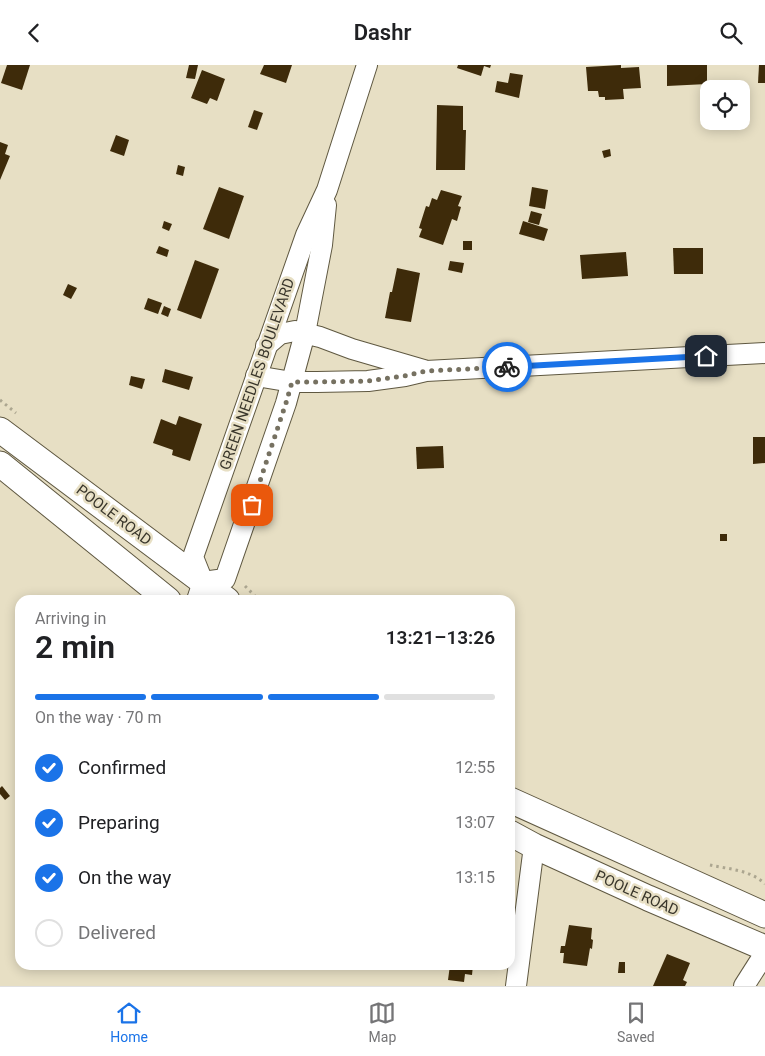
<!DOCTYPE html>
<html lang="en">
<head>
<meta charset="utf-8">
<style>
	body { margin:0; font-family:Roboto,sans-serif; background:#f2f2f2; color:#202124; height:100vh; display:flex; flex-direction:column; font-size:19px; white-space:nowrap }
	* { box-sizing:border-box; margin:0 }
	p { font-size:16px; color:#757577 }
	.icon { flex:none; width:28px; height:28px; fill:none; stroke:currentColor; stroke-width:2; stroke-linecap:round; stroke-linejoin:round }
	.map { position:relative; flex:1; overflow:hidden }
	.side { position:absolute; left:15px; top:530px; width:500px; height:375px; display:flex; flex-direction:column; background:#fff; border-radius:15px; box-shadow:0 2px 12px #0003 }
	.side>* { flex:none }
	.controls { position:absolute; left:700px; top:15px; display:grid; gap:10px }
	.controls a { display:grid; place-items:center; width:50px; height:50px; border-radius:10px; background:#fff; box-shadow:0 2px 12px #0003; font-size:25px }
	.pin { position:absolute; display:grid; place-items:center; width:42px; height:42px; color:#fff; margin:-21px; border-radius:10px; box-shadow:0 2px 8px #0006 }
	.courier { position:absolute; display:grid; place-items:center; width:50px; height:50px; margin:-25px; border:4px solid #1a73e8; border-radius:50%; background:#fff; color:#222; box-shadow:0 1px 6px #0007 }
	.head em { font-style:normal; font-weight:600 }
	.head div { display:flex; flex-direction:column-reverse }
	.head { display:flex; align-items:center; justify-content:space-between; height:85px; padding:0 20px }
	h1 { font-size:32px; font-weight:600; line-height:38px }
	.bar { display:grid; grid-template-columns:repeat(4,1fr); gap:8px 5px; align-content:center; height:60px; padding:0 20px }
	.bar i { height:6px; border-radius:4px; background:#e0e0e0 }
	.bar .selected { background:#1a73e8 }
	.bar p { grid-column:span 4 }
	ol { padding:0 20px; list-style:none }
	li { display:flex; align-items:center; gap:15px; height:55px }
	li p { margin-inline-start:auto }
	li .icon { padding:5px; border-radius:50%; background:#1a73e8; color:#fff; stroke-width:4 }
	li:last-child { color:#757577 }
	li i { width:28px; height:28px; border:2px solid #e0e0e0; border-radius:50% }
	header { display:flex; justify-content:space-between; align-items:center; height:65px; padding:0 20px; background:#fff; font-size:22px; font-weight:600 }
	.tabs { display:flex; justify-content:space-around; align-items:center; height:70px; border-top:1px solid #e0e0e0; background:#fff; font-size:14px; color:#757577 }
	.tabs a { display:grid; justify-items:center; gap:2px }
	.tabs .selected { color:#1a73e8 }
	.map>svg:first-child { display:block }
</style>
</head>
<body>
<header><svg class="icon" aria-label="back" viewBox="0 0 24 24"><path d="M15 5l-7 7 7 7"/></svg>Dashr<svg class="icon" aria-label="search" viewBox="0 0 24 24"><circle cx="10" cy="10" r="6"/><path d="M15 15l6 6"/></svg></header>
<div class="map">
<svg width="765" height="921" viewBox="0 0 765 921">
	<rect width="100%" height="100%" fill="#e7dfc4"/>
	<g fill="#3e2b0a">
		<path d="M7,0H30L22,25L1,18Z"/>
		<path d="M189,0H198L195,14L186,13Z"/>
		<path d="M264,0H292L286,18L260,9Z"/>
		<path d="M458,0H491L490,3L484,1L481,11L457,3Z"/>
		<path d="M621,0V3L639,2L641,23L623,24L624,34L605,35V32H599L598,26H588L586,2Z"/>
		<path d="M667,0H707V19L667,21Z"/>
		<path d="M759,0H765V18H758Z"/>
		<path d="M202,5L225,14L217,36L210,33L207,39L191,33Z"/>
		<path d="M510,8L523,10L519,33L495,27L497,16L508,18Z"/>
		<path d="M437,40L463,41V65H466L465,105H436Z"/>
		<path d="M254,45L263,48L257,65L248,62Z"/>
		<path d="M116,70L129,75L124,91L110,86Z"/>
		<path d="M0,77L8,80L5,89L10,91L0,115Z"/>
		<path d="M610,84L611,91L604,93L602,86Z"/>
		<path d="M178,100L185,102L183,111L176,109Z"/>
		<path d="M219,122L244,131L229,174L203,164Z"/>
		<path d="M532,122L548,125L545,144L529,141Z"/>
		<path d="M441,125L462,131L458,141L461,142L457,156L452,154L443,180L419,172L422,164L419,163L426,141L429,142L432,133L437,135Z"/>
		<path d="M531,146L542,149L539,160L528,157Z"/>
		<path d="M164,156L172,159L169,166L162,163Z"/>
		<path d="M523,156L548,164L544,176L519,169Z"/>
		<rect x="463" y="176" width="9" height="9"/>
		<path d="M159,181L169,185L167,192L156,188Z"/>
		<path d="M673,183H703V209H674Z"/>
		<path d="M626,187L628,211L582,214L580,190Z"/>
		<path d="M195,195L219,204L201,254L177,245Z"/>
		<path d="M450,196L464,198L462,208L448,205Z"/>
		<path d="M397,203L420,208L411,257L385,253L390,227H392Z"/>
		<path d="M68,219L77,223L71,234L63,230Z"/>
		<path d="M148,233L162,238L158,249L144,244Z"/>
		<path d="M164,241L171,244L168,252L161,249Z"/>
		<path d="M165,304L193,312L189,325L162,317Z"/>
		<path d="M131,311L145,314L142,324L129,320Z"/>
		<path d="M179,351L202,359L190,396L172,390L173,385L153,378L161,354L176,360Z"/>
		<path d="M753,372H765V398L753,399Z"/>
		<path d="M443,381L444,403L417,404L416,382Z"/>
		<rect x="720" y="469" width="7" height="7"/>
		<path d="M2,721L10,731L5,735L0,729V723Z"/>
		<path d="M569,860L592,863L591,874L593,875L592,884L590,883L587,901L563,898L564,888H560L561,881H565Z"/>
		<path d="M667,889L690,898L683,915L687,917L685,921H653Z"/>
		<path d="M619,897H625V908H618Z"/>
		<path d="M450,900H473L472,910L465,909L464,917L448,915Z"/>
	</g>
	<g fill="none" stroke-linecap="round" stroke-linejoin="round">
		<defs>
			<g id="minor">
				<path d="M266,281L280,269L295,266L320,272L352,284L424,305"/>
				<path d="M256,311L292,317H317L368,316L405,311L426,306L765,288"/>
				<path d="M203,517L193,492L306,170L327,125L367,0"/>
				<path d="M203,517L225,514L286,338L305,268L322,180L326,140"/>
				<path d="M197,535L203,517"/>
				<path d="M516,921L534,781"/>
				<path d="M744,921L765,888"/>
			</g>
			<g id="major">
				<path d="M0,365L227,535"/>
				<path d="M0,399L168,535"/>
				<path d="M510,735L765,850"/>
				<path d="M510,768L534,781L648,833L765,883"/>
			</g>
		</defs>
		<use href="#minor" stroke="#5f5841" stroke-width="22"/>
		<use href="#major" stroke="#5f5841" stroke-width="27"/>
		<g stroke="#aca690" stroke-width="3" stroke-dasharray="2.5 4" stroke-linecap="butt">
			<path d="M0,335L16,348"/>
			<path d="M245,521L259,535"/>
			<path d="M710,800C728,804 751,805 765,819"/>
		</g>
		<use href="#minor" stroke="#fff" stroke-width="20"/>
		<use href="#major" stroke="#fff" stroke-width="25"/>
	</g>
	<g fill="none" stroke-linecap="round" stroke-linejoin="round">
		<path stroke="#767161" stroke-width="5" stroke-dasharray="0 9" d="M252,440L286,338L292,317H317L368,316L404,311L426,306L507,302"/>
		<path stroke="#1a73e8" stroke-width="6" d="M507,302L706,291"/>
	</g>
	<g text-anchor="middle" stroke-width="5" stroke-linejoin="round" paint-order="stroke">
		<g font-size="15" fill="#39362b" stroke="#e7dfc4">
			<text transform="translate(257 309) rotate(-71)" y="5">GREEN NEEDLES BOULEVARD</text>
			<text transform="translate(114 450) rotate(37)" y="5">POOLE ROAD</text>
			<text transform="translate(637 828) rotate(24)" y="5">POOLE ROAD</text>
		</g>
	</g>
</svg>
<div class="controls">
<a><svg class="icon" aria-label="locate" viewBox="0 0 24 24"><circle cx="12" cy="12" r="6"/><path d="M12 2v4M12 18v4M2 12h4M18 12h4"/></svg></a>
</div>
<div class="pin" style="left:252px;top:440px;background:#ea580c"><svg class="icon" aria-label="bag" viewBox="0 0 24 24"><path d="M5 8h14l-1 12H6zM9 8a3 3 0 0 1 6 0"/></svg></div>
<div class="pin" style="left:706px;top:291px;background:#1f2937"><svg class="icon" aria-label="home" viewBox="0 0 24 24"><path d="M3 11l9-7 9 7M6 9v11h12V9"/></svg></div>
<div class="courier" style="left:507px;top:302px"><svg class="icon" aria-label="bike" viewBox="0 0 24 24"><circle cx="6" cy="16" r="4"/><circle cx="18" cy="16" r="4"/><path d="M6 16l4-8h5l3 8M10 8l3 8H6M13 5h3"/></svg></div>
<section class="side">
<div class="head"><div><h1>2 min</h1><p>Arriving in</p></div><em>13:21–13:26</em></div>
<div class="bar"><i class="selected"></i><i class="selected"></i><i class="selected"></i><i></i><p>On the way · 70 m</p></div>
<ol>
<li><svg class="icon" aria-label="check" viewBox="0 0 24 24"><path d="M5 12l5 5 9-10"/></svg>Confirmed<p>12:55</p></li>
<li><svg class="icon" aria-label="check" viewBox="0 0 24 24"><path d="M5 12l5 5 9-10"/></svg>Preparing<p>13:07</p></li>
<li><svg class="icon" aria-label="check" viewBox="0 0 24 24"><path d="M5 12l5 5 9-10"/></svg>On the way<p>13:15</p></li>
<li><i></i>Delivered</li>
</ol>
</section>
</div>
<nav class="tabs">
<a class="selected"><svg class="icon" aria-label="home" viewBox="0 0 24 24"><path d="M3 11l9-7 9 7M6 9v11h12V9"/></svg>Home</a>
<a><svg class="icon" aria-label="map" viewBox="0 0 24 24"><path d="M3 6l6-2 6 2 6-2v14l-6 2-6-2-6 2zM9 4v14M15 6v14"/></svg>Map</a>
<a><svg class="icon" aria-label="saved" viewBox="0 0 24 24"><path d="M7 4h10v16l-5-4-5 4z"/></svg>Saved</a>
</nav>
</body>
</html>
